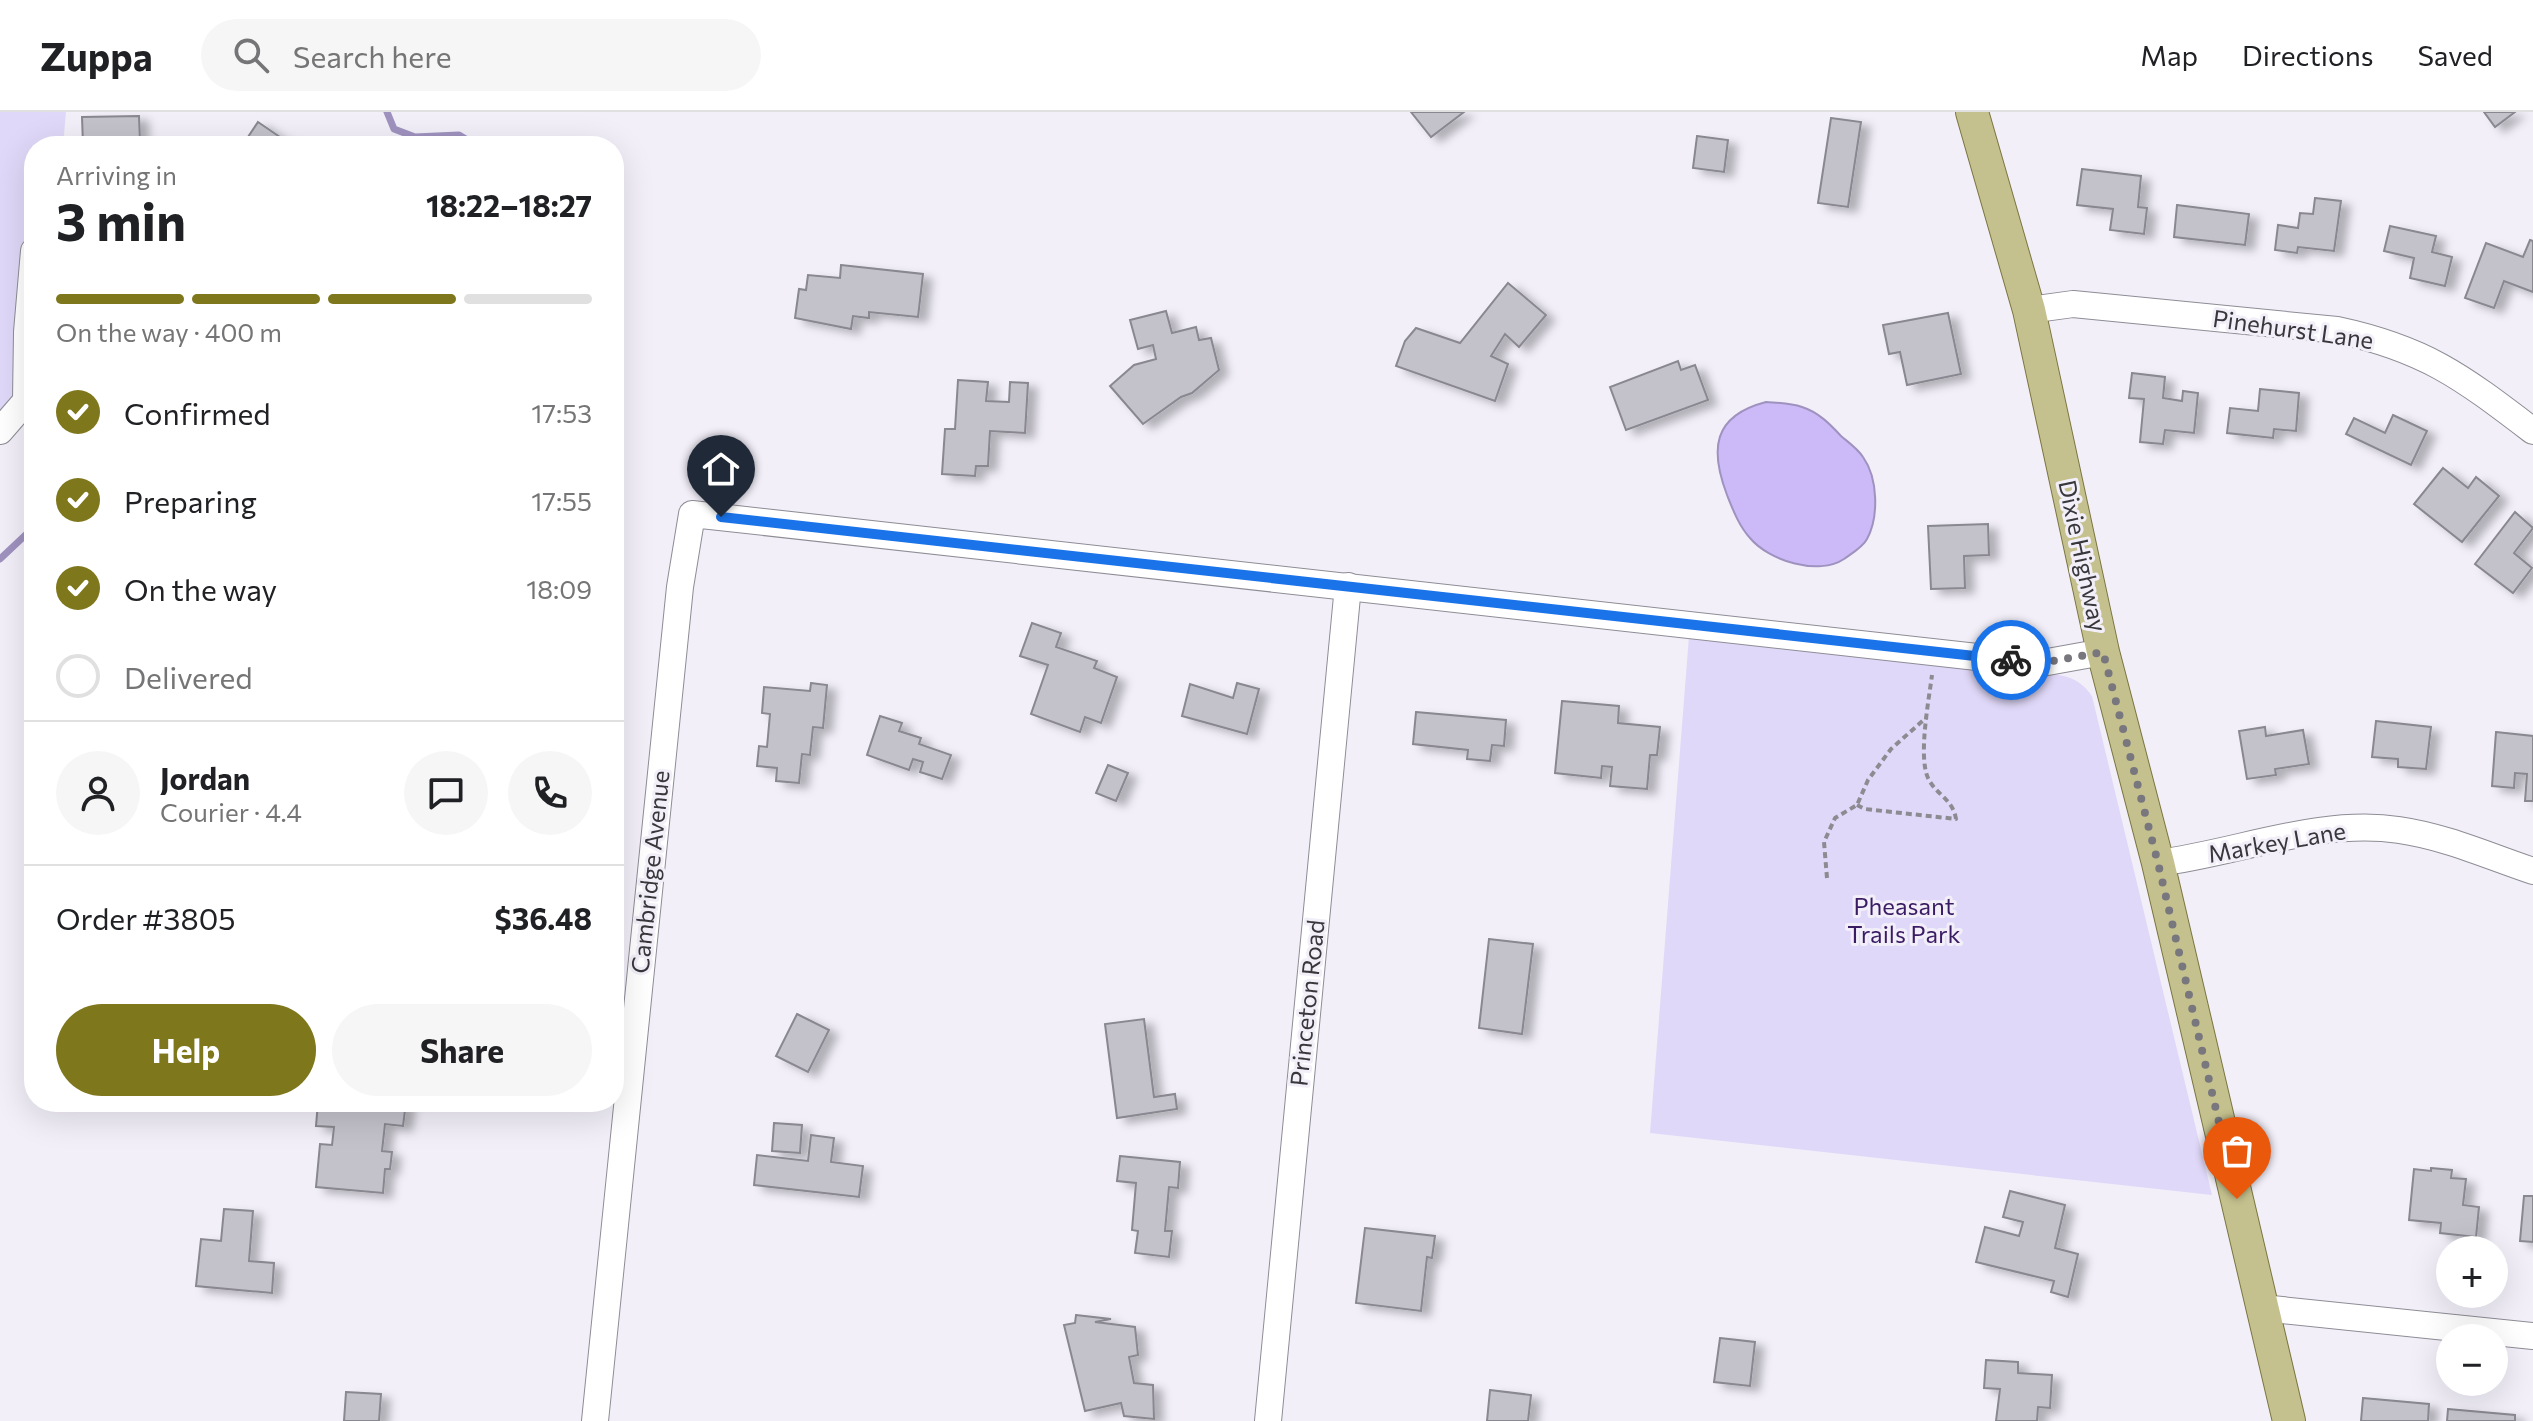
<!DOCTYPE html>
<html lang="en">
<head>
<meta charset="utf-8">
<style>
	body { margin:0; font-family:Commissioner,sans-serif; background:#f6f6f6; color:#202124; height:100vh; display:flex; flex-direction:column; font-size:30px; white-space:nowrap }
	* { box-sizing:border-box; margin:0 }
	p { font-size:26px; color:#757577 }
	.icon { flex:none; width:44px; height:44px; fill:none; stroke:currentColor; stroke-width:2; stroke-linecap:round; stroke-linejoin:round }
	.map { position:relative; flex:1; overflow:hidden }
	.panel { position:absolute; left:24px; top:24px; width:600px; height:976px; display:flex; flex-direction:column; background:#fff; border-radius:32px; box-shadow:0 8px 32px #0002 }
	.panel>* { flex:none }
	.fabs { position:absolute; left:2436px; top:1124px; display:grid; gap:16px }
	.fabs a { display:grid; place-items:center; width:72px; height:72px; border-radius:50%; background:#fff; box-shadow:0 8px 32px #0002; font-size:40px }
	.pin { position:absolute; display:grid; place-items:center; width:68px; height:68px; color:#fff; margin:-82px -34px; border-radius:50% 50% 50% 0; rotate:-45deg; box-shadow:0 0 8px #0007 }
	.pin .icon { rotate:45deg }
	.courier { position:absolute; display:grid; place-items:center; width:80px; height:80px; margin:-40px; border:6px solid #1a73e8; border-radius:50%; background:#fff; color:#222; box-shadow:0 2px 10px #0007 }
	.head em { font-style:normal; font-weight:700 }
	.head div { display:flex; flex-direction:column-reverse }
	.head { display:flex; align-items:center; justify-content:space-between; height:136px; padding:0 32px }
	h1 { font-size:52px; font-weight:700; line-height:60px }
	.bar { display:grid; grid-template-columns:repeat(4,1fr); gap:12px 8px; align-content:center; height:96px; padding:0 32px }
	.bar i { height:10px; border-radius:6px; background:#e0e0e0 }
	.bar .selected { background:#7f771c }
	.bar p { grid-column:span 4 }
	.line { display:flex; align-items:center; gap:20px; padding:0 32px; border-top:2px solid #e0e0e0 }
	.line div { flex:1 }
	.round { display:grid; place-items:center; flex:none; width:84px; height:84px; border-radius:42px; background:#f6f6f6 }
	ol { padding:0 32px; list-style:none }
	li { display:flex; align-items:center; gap:24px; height:88px }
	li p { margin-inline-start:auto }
	li .icon { padding:8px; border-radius:50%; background:#7f771c; color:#fff; stroke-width:4 }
	li:last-child { color:#757577 }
	li i { width:44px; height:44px; border:4px solid #e0e0e0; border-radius:50% }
	.cta { display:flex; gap:16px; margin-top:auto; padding:16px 32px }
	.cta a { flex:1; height:92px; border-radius:48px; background:#7f771c; color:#fff; font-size:32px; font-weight:700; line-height:92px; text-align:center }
	.cta a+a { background:#f6f6f6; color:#202124 }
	header { display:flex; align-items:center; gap:48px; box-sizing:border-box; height:112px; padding:0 40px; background:#fff; border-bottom:2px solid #e0e0e0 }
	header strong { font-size:38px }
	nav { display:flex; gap:44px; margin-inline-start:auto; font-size:28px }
	.search { width:560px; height:72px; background:#f6f6f6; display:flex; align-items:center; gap:20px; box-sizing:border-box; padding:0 28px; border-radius:44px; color:#757577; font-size:30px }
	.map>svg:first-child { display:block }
</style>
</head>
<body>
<header>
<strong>Zuppa</strong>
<div class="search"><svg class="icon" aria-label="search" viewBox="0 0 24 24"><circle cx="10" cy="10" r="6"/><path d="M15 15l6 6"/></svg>Search here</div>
<nav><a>Map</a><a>Directions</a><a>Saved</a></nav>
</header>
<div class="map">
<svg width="2533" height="1309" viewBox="0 0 2533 1309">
	<defs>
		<filter id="shadow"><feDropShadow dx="9" dy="5" stdDeviation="4" flood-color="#0004"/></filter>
	</defs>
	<rect width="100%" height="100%" fill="#f2eff9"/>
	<g fill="#e0d8f8">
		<path d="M0,0H66L63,34H34V302L0,322Z"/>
		<path d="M1689,524L2025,562C2053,562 2075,559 2092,584L2212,1083L1650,1021Z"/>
	</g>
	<path fill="#cbb9f8" stroke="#9f92bf" stroke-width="2" d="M1766,290C1779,291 1790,291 1802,295C1818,300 1830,312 1841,324C1848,330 1858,337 1863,345C1878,366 1879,405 1867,427C1863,435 1851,442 1844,447C1819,464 1769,449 1750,426C1739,414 1733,398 1727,383C1710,338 1712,304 1766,290Z"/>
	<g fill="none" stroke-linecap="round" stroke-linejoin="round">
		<g stroke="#9f92bf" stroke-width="7">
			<path d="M387,0L394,17L415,25L459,23L477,34"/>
			<path d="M0,447L34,415"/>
		</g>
	</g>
	<g fill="#c3c1ca" stroke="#89878f" stroke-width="2" filter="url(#shadow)">
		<path d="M1411,0H1464L1431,25Z"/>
		<path d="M2484,0H2515L2495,15Z"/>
		<path d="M139,4L140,30L130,31V34H71L83,33L82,5Z"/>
		<path d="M1831,6L1861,10L1848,95L1818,91Z"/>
		<path d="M258,10L293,34H242Z"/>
		<path d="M1697,24L1728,28L1724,60L1693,56Z"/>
		<path d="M2082,57L2141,64L2138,95L2147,96L2144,122L2110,118L2113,97L2077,93Z"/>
		<path d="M2315,86L2341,89L2334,139L2298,135L2297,141L2275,138L2278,113L2298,116L2300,101L2313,102Z"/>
		<path d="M2177,93L2249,102L2245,133L2174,125Z"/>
		<path d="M2390,114L2436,124L2432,140L2452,145L2445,174L2410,166L2414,146L2384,139Z"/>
		<path d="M2530,128L2533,129V180L2504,169L2494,196L2465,186L2486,131L2523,145Z"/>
		<path d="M841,153L923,162L918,205L869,200V206L853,204L851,217L795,206L799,177L806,178L808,163L840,166Z"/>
		<path d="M1508,171L1546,203L1519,235L1505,222L1491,244L1508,252L1495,289L1396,254L1405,229L1416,216L1460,231Z"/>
		<path d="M1166,199L1172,221L1196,215L1199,228L1211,226L1219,258L1192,281L1181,285L1143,312L1110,274L1134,253L1156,247L1153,233L1138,237L1130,208Z"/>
		<path d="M1948,201L1961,262L1907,273L1900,240L1889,242L1883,213Z"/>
		<path d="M1678,249L1681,258L1695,253L1708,288L1626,318L1610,275Z"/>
		<path d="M2132,261L2165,265L2163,286L2182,289L2183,279L2198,281L2194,321L2165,318L2163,332L2140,330L2144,287L2129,286Z"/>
		<path d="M958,268L988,270L986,289L1009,290L1010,270L1028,271L1025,321L990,319L988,354H976L975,364L942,362L945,317H955Z"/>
		<path d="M2260,277L2299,281L2296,319L2274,317L2273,326L2227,321L2230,296L2258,299Z"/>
		<path d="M2393,303L2427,319L2411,353L2346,322L2354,306L2385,321Z"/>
		<path d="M2443,356L2468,376L2476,365L2499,384L2462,430L2414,392Z"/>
		<path d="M2515,400L2533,416L2514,441L2532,456L2513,481L2475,452Z"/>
		<path d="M1988,412L1989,443L1964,444L1965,476L1931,477L1928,414Z"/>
		<path d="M1032,511L1061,521L1056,535L1097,549L1094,556L1117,565L1101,611L1085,605L1080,620L1031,602L1048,553L1020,544Z"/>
		<path d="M811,571L827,573L823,616L813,615L810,643L802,642L799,671L776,669L777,656L757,654L759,634L767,635L770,602L762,601L764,575L810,579Z"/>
		<path d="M1237,571L1259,577L1247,622L1182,604L1190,572L1233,586Z"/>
		<path d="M1562,589L1619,594L1618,611L1660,615L1657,643H1650L1647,677L1610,674L1612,655L1602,654L1601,666L1555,661Z"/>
		<path d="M1416,600L1506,608L1504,634L1492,633L1490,649L1467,647L1468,638L1413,632Z"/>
		<path d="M880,604L902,611L899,619L921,626L919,632L951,643L942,667L920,660L923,650L913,647L909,658L867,643Z"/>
		<path d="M2376,609L2431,615L2426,657L2398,655V647L2372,645Z"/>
		<path d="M2265,615L2266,624L2303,618L2309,652L2275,657L2276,663L2247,667L2239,619Z"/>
		<path d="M2496,620L2533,624V689H2525L2527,662L2515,661L2514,676L2492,674Z"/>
		<path d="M1108,653L1128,661L1116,689L1096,681Z"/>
		<path d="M1489,827L1533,832L1522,922L1479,916Z"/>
		<path d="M797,902L829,918L808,960L776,944Z"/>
		<path d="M1144,907L1154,985L1175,982L1177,997L1117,1006L1105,912Z"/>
		<path d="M318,990H406L403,1014L385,1012L382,1039L392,1040L390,1057H385L383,1081L316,1075L320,1032L332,1033L334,1015L316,1014Z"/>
		<path d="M774,1011L802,1013L800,1041L772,1039Z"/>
		<path d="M811,1023L834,1026L831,1050L863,1054L859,1085L754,1073L757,1043L808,1049Z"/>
		<path d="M1120,1044L1180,1050L1178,1076L1169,1075L1165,1119H1172L1169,1145L1135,1141L1138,1119L1132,1118L1136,1071L1117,1069Z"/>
		<path d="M2431,1056L2452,1058L2451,1066L2466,1067L2463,1093L2479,1095L2476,1125L2440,1121L2441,1111L2409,1108L2414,1057L2431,1059Z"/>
		<path d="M2010,1079L2065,1093L2055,1136L2078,1142L2068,1185L2051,1180L2054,1169L1976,1150L1985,1115L2019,1124L2023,1110L2003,1105Z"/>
		<path d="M2524,1084H2533V1130L2520,1129Z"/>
		<path d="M224,1097L253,1099L249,1149L274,1151L272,1181L196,1174L201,1127L221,1129Z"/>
		<path d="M1365,1116L1435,1124L1432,1146L1427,1145L1421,1199L1356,1191Z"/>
		<path d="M1076,1203L1111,1207L1095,1210L1135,1215L1138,1243L1129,1245L1134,1271L1153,1273L1154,1307L1124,1304L1121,1291L1085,1299L1064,1213L1075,1211Z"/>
		<path d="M1720,1226L1755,1230L1750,1274L1714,1270Z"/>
		<path d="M1986,1248L2018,1250V1261L2052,1263L2050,1296L2038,1295L2037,1309H1996L2000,1277L1984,1276Z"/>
		<path d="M1490,1278L1531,1283L1528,1309H1487Z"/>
		<path d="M346,1280L381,1282L379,1309H344Z"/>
		<path d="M2363,1286L2429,1292L2428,1309H2361Z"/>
		<path d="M2448,1297L2515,1303V1309H2447Z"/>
	</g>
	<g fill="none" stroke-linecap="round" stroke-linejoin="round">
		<defs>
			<g id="minor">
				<path d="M2029,198L2073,192L2337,218C2426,237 2462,265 2533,319"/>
				<path d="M0,319L26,289L27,220L34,139"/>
				<path d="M2158,751C2237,741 2319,706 2399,718C2447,725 2488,744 2533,759"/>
				<path d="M2262,1196L2533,1224"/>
				<path d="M595,1309L680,475L692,402L2004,548L2042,551L2103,540"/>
				<path d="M1268,1309L1348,474"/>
			</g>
			<path id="major" d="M1972,0L2029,198L2103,540L2158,751L2289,1309"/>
		</defs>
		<use href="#minor" stroke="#8e8c95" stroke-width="28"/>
		<use href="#major" stroke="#7a7640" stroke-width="34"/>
		<g stroke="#8d8b92" stroke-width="4" stroke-dasharray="6 4" stroke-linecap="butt">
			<path d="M1857,693L1865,697L1956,707C1953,687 1936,683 1928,666C1918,644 1929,587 1932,563"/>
			<path d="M1827,766L1824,730L1835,706L1857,693L1868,668L1891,637L1927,605"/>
		</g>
		<use href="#minor" stroke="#fff" stroke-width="26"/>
		<use href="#major" stroke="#c5c18e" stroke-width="32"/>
	</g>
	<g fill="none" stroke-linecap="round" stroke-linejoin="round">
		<path stroke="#79777e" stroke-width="8" stroke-dasharray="0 14.4" d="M2011,548L2042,551L2103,540L2158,751L2237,1087"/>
		<path stroke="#1a73e8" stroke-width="10" d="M721,405L2011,548"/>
	</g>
	<g text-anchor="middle" stroke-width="6" stroke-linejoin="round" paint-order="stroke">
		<g font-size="24" fill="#38373b" stroke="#f2eff9">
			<text transform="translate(2293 218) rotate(8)" y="8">Pinehurst Lane</text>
			<text transform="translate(2082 444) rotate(78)" y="8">Dixie Highway</text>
			<text transform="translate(2277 731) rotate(-10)" y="8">Markey Lane</text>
			<text transform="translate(651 760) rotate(-84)" y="8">Cambridge Avenue</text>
			<text transform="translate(1308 891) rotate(-84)" y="8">Princeton Road</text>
		</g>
		<g font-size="24" fill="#3a1c64" stroke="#f2eff9">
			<text x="1904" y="803">Pheasant<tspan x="1904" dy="28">Trails Park</tspan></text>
		</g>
	</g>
</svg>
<div class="fabs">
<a>+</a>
<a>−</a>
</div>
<div class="pin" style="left:2237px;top:1087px;background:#ea580c"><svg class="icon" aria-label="bag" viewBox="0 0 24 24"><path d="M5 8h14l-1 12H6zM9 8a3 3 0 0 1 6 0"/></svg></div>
<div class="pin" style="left:721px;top:405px;background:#1f2937"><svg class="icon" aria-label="home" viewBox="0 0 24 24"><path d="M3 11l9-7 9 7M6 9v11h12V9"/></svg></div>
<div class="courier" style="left:2011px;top:548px"><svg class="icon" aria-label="bike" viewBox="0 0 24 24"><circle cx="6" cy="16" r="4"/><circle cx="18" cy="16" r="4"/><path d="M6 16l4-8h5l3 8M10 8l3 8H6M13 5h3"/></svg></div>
<section class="panel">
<div class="head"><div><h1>3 min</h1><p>Arriving in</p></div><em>18:22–18:27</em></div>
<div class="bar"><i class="selected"></i><i class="selected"></i><i class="selected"></i><i></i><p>On the way · 400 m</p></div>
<ol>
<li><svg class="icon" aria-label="check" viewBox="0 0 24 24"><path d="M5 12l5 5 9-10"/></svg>Confirmed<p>17:53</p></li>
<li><svg class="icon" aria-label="check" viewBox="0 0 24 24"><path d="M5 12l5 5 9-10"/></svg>Preparing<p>17:55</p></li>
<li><svg class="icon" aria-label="check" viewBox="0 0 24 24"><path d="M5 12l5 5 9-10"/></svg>On the way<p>18:09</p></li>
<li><i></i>Delivered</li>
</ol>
<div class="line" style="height:144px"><a class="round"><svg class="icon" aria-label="person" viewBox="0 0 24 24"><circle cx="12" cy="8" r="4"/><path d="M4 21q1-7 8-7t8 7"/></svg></a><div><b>Jordan</b><p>Courier · 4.4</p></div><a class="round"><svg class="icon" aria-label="chat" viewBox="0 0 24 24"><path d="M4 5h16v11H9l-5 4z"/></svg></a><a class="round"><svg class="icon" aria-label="phone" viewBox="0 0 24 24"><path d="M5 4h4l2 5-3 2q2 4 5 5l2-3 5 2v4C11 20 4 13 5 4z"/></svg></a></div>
<div class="line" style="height:104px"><div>Order #3805</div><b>$36.48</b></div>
<div class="cta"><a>Help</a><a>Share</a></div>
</section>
</div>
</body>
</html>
